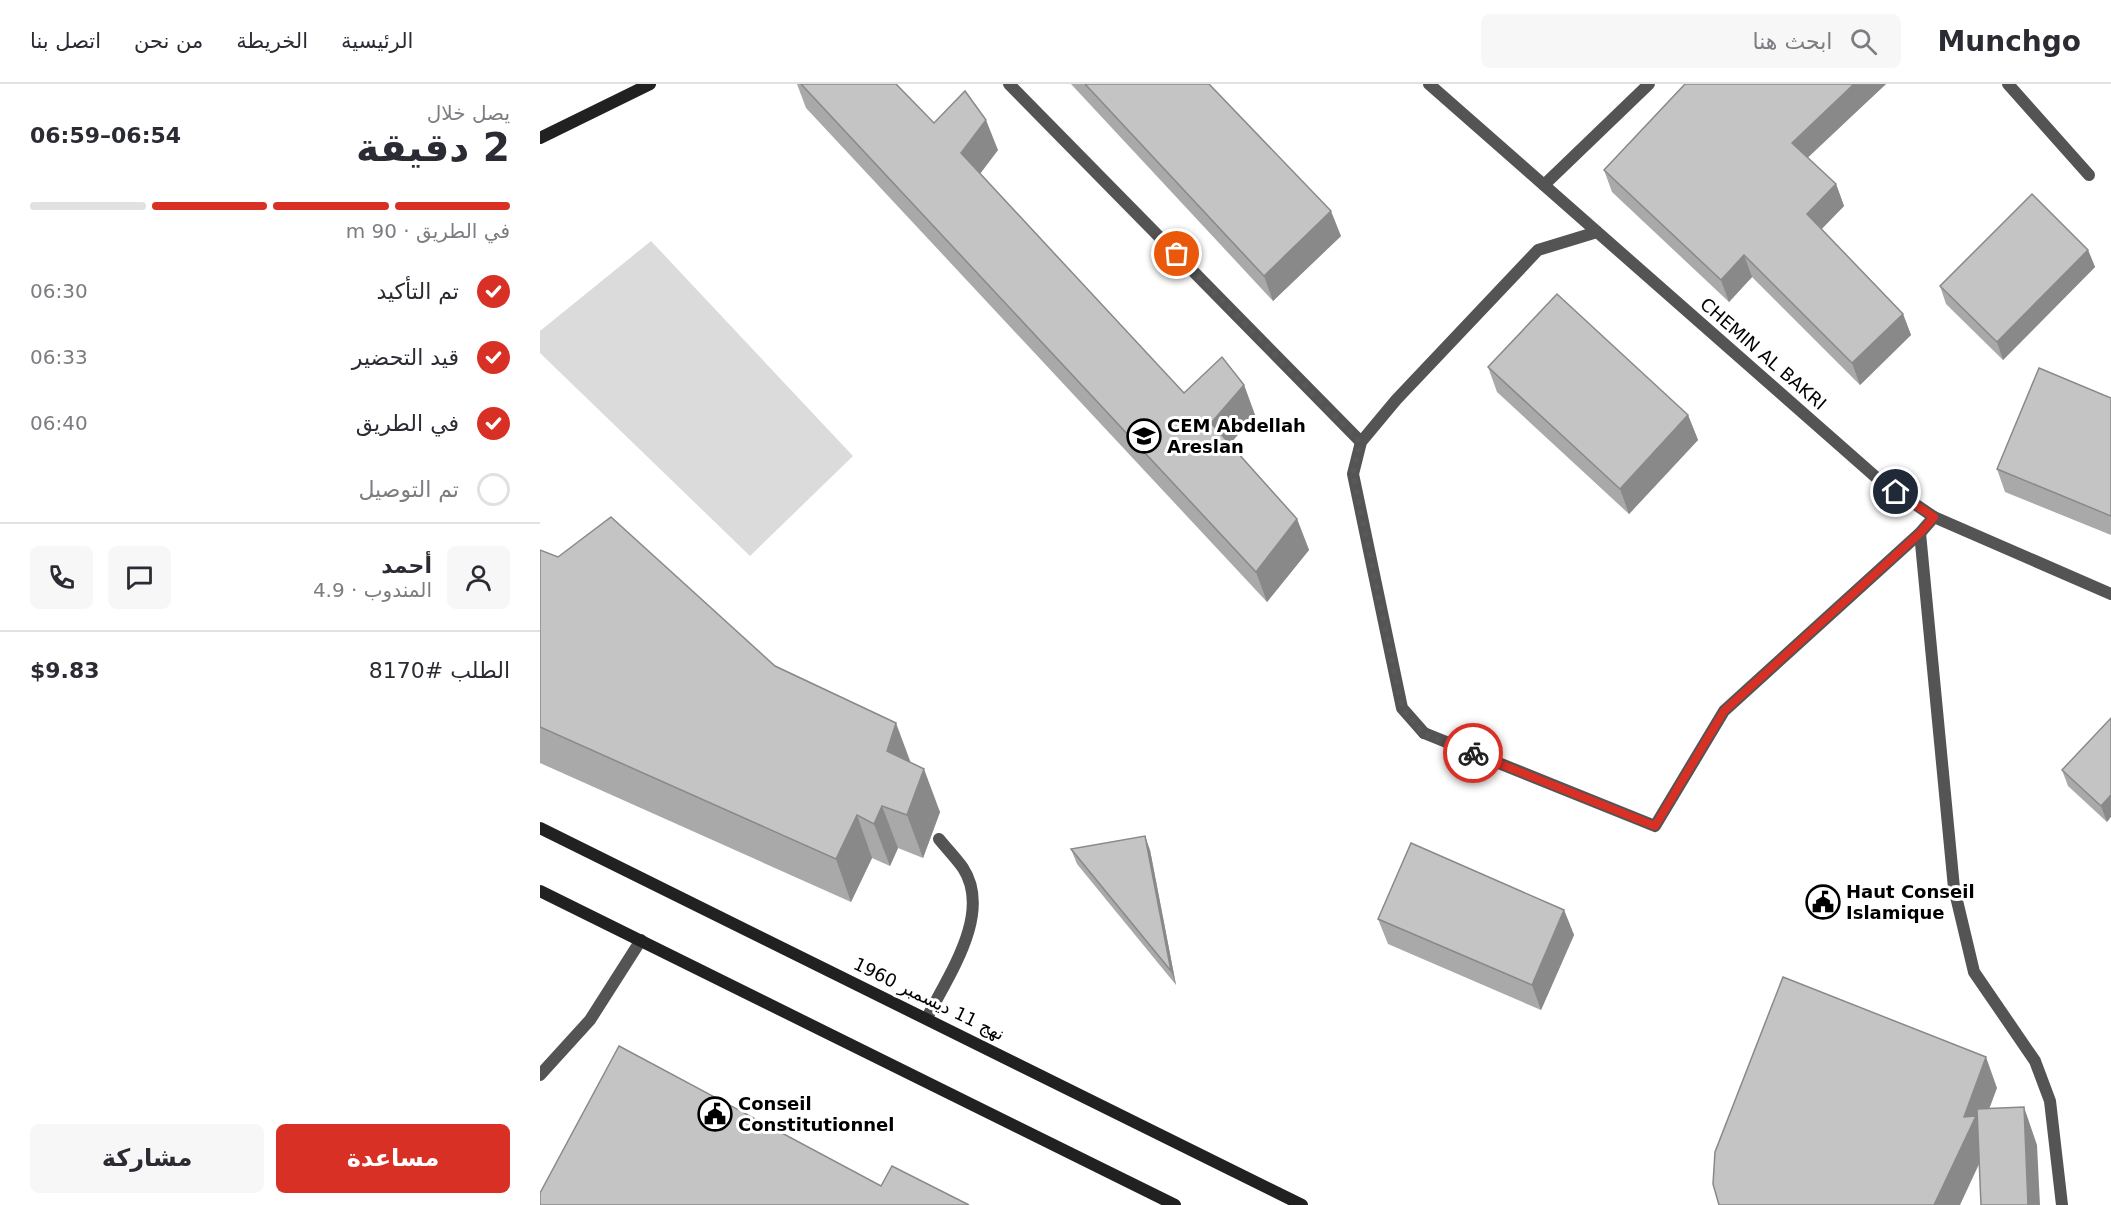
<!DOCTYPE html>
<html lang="ar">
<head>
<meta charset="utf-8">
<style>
	body { margin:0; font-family:"DejaVu Sans","Noto Naskh Arabic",sans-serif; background:#f7f7f7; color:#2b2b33; direction:rtl; height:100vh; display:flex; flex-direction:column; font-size:22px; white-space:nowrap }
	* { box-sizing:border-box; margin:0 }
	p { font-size:20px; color:#7c7c81 }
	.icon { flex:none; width:33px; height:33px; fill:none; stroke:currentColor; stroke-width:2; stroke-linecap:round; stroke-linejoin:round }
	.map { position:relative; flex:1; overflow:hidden; direction:ltr }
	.side { display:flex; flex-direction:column; background:#fff; width:540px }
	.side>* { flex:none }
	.pin { position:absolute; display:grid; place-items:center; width:51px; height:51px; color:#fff; margin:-26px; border:3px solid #fff; border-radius:50%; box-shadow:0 2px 6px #0007 }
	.courier { position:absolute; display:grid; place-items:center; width:60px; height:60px; margin:-30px; border:4px solid #d93025; border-radius:50%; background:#fff; color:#222; box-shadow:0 2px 8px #0007 }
	.summary em { font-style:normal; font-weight:800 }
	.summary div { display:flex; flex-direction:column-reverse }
	.summary { display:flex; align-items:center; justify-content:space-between; height:102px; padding:0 30px }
	h1 { font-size:39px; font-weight:800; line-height:45px }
	.bar { display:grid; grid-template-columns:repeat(4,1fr); gap:9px 6px; align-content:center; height:72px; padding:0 30px }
	.bar i { height:8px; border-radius:4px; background:#e1e1e2 }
	.bar .selected { background:#d93025 }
	.bar p { grid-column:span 4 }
	.line { display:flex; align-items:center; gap:15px; padding:0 30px; border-top:2px solid #e1e1e2 }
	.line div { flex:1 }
	.round { display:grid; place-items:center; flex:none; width:63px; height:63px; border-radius:9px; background:#f7f7f7 }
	ol { padding:0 30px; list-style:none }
	li { display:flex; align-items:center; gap:18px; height:66px }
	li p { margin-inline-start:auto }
	li .icon { padding:6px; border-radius:50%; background:#d93025; color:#fff; stroke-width:4 }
	li:last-child { color:#7c7c81 }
	li i { width:33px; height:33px; border:3px solid #e1e1e2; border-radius:50% }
	.action { display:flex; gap:12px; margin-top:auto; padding:12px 30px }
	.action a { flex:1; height:69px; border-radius:9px; background:#d93025; color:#fff; font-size:24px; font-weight:800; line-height:69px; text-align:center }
	.action a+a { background:#f7f7f7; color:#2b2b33 }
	header { display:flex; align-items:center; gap:36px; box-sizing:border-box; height:84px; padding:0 30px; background:#fff; border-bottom:2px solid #e1e1e2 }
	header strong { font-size:28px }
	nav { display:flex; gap:33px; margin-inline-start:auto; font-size:21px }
	.search { width:420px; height:54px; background:#f7f7f7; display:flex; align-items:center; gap:15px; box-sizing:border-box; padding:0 21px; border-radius:9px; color:#7c7c81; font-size:22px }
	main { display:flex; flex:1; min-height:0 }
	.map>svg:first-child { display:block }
</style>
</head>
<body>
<header>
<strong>Munchgo</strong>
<div class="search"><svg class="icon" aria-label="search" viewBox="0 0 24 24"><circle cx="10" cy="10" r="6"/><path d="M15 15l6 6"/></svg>ابحث هنا</div>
<nav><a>الرئيسية</a><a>الخريطة</a><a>من نحن</a><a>اتصل بنا</a></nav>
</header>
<main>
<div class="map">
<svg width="1571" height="1121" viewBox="0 0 1571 1121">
	<rect width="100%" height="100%" fill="#fff"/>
	<path fill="#dbdbdb" d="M111,157L313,372L210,472L0,269V247Z"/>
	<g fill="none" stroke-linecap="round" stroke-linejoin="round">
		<g stroke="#545454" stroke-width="12">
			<path d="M469,0L821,358"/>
			<path d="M1380,449L1414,804L1434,888L1495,977L1510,1017L1522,1121"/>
			<path d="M884,649L862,624L813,390L821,358L856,316L998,166L1057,148"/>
			<path d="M387,934C407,893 453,830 423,784C416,774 407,765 399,755"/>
			<path d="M0,991L50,936L101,856"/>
		</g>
		<g stroke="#545454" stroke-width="12">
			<path d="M889,0L1338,395L1394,433L1571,510"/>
			<path d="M1468,0L1549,91"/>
			<path d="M1004,101L1109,0"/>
			<path d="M884,649L1115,742L1184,627L1380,449L1394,433"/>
		</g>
		<g stroke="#212121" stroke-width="12">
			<path d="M0,54L110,0"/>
			<path d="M0,744L762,1121"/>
			<path d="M0,807L635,1121"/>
		</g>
	</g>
	<g fill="#a9a9a9">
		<path d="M257,0H356L394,39L458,66L440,90L644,309L704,301L715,331L690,360L757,435L769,466L727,518L266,24Z"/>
		<path d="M531,0H669L801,152L733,217Z"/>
		<path d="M1145,0H1346L1267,73L1296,100L1304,122L1281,145L1363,230L1371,251L1320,301L1212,193L1189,218L1072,108L1064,86Z"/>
		<path d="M1548,166L1555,183L1463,276L1406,220L1400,202Z"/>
		<path d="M948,283L1148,331L1158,356L1089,430L957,308Z"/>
		<path d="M1571,314V451L1465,408L1457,385Z"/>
		<path d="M0,466L235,582L370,678L400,728L383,774L358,764L350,782L332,774L311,818L0,679Z"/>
		<path d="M1571,634L1567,738L1528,702L1522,686Z"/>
		<path d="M531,765L610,766L636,901L537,780Z"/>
		<path d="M1024,826L1034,851L1001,926L848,860L838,835Z"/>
	</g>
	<g fill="#898989">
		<path d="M1314,0H1346L1260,81L1252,59Z"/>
		<path d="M446,36L458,66L432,100L421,69Z"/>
		<path d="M1296,100L1304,122L1275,152L1267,130Z"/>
		<path d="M791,127L801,152L733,217L724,192Z"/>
		<path d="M1548,166L1555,183L1463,276L1457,258Z"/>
		<path d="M1204,171L1212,193L1189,218L1181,196Z"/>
		<path d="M1363,230L1371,251L1320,301L1312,279Z"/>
		<path d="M704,301L715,331L682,369L671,339Z"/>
		<path d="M1148,331L1158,356L1089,430L1080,405Z"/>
		<path d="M757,435L769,466L727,518L716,488Z"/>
		<path d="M356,639L372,682L347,667Z"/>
		<path d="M384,685L400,728L383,774L367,731Z"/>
		<path d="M1571,711V733L1567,738L1561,722Z"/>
		<path d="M342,722L358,764L350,782L334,740Z"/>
		<path d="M317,731L332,774L311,818L296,775Z"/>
		<path d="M605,752L610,766L636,901L631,887Z"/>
		<path d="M1024,826L1034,851L1001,926L992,901Z"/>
		<path d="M1446,973L1457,1004L1441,1047L1447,1063L1420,1121H1394L1424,1033Z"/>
		<path d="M1484,1023L1497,1061L1500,1121H1488Z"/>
	</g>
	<g fill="#c4c4c4" stroke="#898989" stroke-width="1.5">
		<path d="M261,0H356L394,39L425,7L446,36L421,69L644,309L682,273L704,301L671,339L757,435L716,488Z"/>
		<path d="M545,0H669L791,127L724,192Z"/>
		<path d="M1145,0H1314L1252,59L1296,100L1267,130L1363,230L1312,279L1204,171L1181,196L1064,86Z"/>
		<path d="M1492,110L1548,166L1457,258L1400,202Z"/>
		<path d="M1017,210L1148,331L1080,405L948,283Z"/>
		<path d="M1499,284L1571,314V432L1457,385Z"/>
		<path d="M71,433L235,582L356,639L347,667L384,685L367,731L342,722L334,740L317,731L296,775L0,643V466L18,473Z"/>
		<path d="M1571,634V711L1561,722L1522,686Z"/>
		<path d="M605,752L631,887L531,765Z"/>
		<path d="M871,759L1024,826L992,901L838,835Z"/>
		<path d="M1243,893L1446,973L1424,1033L1436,1032L1394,1121H1179L1173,1100L1175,1068Z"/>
		<path d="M79,962L341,1102L352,1082L429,1121H0V1109Z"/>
		<path d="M1484,1023L1488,1121H1441L1437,1025Z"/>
	</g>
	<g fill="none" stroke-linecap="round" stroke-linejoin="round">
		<path stroke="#595959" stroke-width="6" stroke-dasharray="0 10.8" d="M637,170L820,358L813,390L862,624L884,650L933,669"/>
		<path stroke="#d93025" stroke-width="8" d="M933,669L1115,742L1184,627L1380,449L1394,433L1356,408"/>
	</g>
	<defs>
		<symbol id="school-ring" viewBox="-11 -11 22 22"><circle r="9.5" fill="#fff" stroke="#000" stroke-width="1.5"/><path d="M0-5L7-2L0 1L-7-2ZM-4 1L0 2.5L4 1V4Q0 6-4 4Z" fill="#000"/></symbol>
		<symbol id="civic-ring" viewBox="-11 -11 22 22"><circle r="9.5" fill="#fff" stroke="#000" stroke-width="1.5"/><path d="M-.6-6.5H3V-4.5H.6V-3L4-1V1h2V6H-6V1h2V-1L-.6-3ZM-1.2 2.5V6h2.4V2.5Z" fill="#000"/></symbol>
	</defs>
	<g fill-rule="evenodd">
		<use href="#school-ring" x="585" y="333" width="38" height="38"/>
		<use href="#civic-ring" x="1264" y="799" width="38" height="38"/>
		<use href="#civic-ring" x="156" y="1011" width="38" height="38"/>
	</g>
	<g text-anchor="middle" stroke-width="6" stroke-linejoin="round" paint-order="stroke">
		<g font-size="18" fill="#000" stroke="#fff">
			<text transform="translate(1223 270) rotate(41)" y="6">CHEMIN AL BAKRI</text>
			<text transform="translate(389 915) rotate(26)" y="6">نهج 11 ديسمبر 1960</text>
		</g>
		<g font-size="18" font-weight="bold" fill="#000" stroke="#fff" text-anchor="start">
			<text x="627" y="348">CEM Abdellah<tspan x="627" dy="21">Areslan</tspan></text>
			<text x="1306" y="814">Haut Conseil<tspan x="1306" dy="21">Islamique</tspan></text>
			<text x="198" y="1026">Conseil<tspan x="198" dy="21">Constitutionnel</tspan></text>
		</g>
	</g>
</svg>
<div class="pin" style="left:637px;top:170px;background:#ea580c"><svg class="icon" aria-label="bag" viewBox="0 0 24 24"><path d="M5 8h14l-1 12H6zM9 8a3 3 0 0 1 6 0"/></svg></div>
<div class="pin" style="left:1356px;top:408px;background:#1f2937"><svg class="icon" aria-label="home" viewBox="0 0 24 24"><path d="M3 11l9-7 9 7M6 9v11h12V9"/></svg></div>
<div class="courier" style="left:933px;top:669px"><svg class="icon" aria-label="bike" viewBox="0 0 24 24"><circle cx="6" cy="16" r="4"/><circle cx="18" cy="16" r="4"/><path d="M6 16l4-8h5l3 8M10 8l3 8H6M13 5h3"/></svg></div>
</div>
<section class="side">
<div class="summary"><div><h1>2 دقيقة</h1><p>يصل خلال</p></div><em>06:54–06:59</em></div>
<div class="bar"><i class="selected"></i><i class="selected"></i><i class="selected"></i><i></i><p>في الطريق · 90 m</p></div>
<ol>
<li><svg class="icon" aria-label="check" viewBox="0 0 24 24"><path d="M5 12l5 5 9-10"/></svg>تم التأكيد<p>06:30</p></li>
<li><svg class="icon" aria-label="check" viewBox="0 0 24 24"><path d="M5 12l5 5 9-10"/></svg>قيد التحضير<p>06:33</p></li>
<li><svg class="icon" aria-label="check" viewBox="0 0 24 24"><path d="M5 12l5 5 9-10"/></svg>في الطريق<p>06:40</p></li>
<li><i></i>تم التوصيل</li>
</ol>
<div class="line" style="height:108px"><a class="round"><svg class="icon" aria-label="person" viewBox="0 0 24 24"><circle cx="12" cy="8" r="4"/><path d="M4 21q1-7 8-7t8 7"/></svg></a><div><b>أحمد</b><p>المندوب · 4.9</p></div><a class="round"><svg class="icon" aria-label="chat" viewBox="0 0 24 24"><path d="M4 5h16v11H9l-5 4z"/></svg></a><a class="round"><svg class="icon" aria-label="phone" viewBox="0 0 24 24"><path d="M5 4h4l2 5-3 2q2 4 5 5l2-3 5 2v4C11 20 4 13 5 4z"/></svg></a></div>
<div class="line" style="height:78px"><div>الطلب #8170</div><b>$9.83</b></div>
<div class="action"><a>مساعدة</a><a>مشاركة</a></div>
</section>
</main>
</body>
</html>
